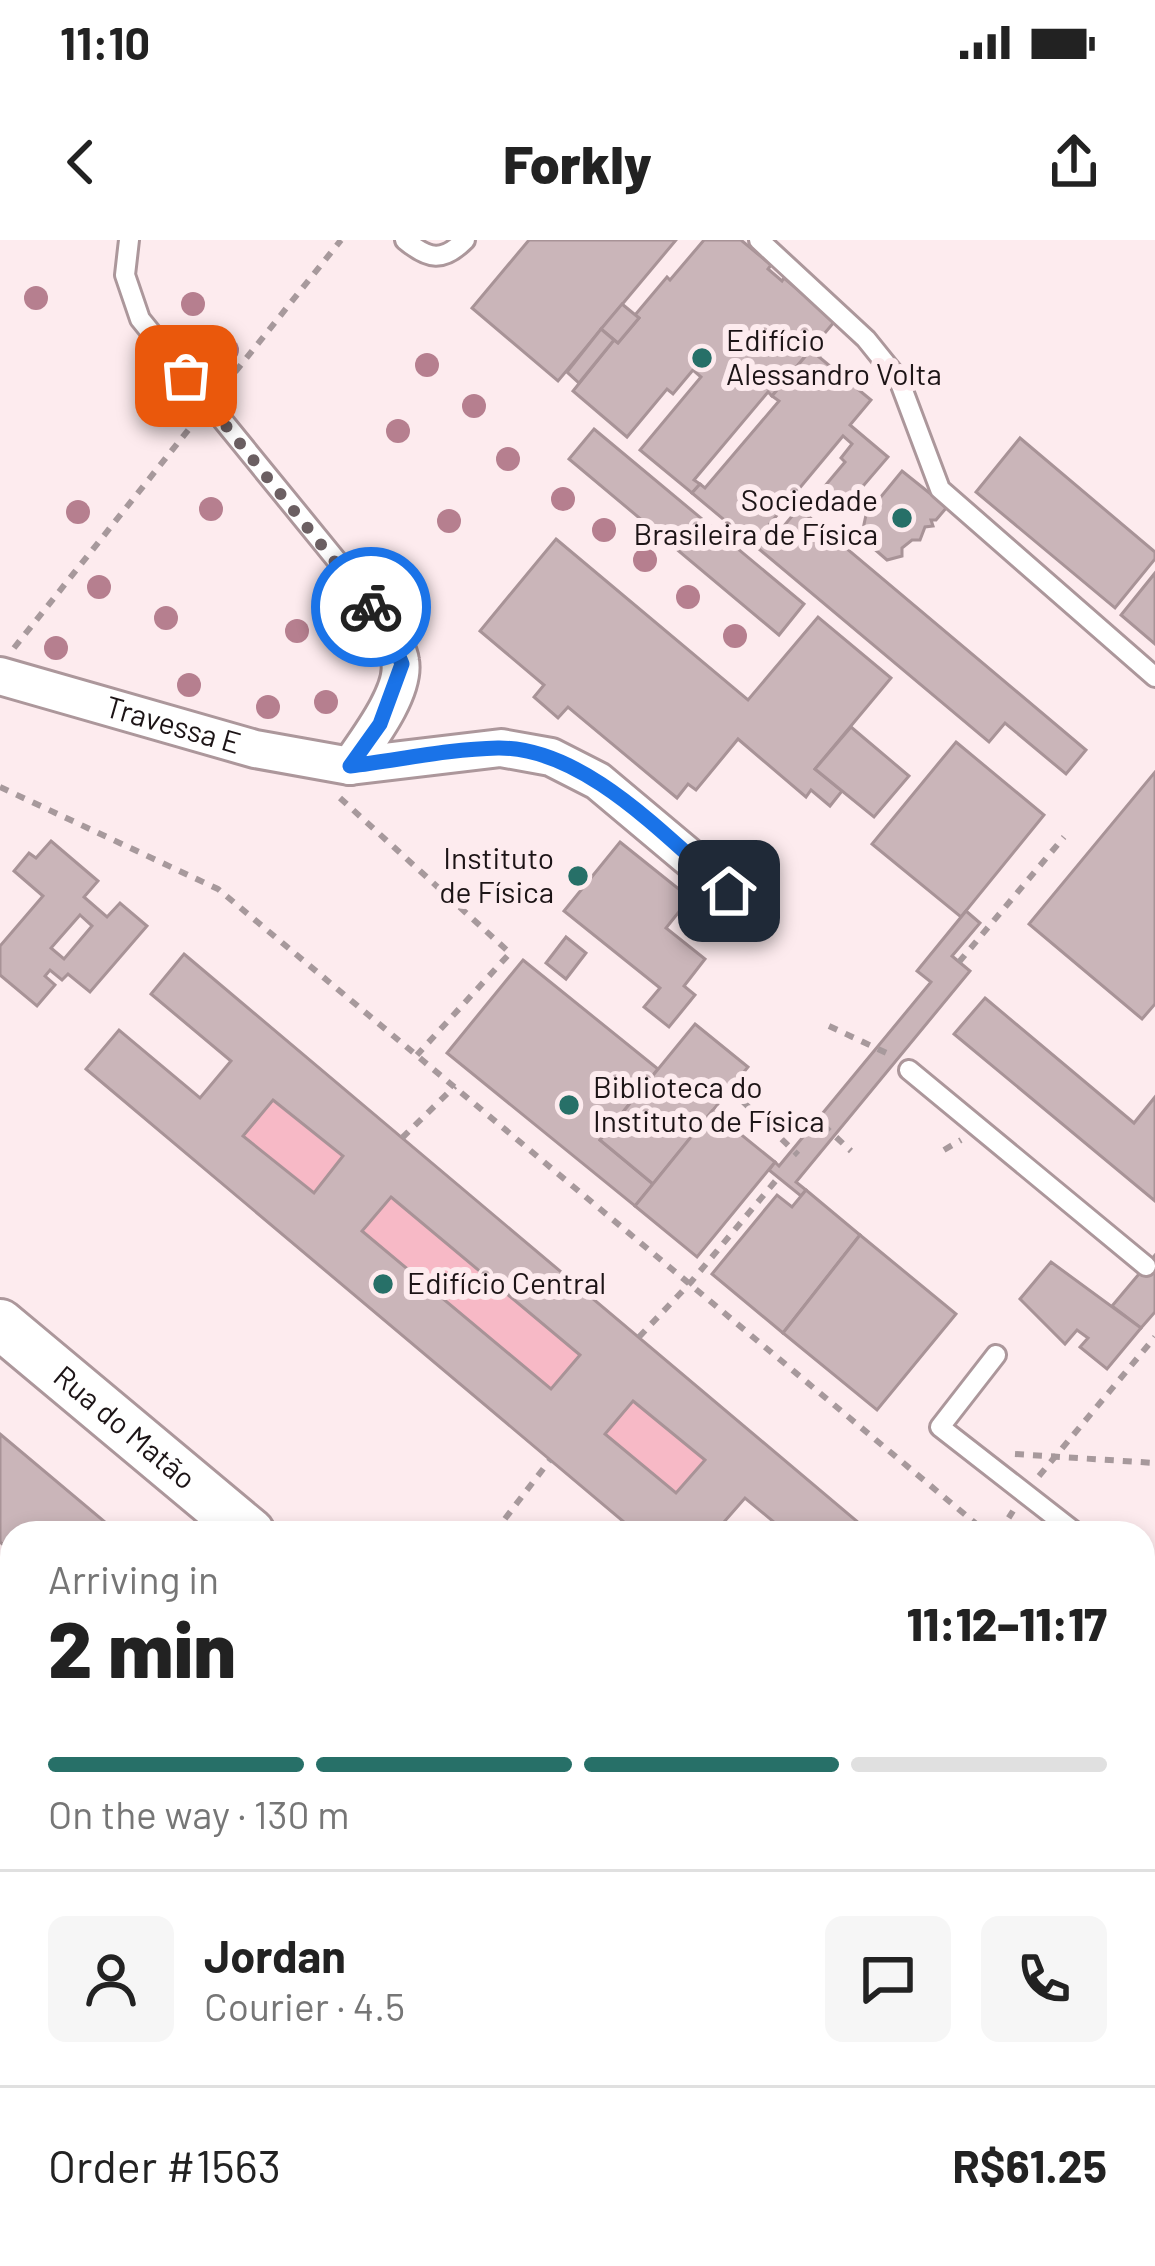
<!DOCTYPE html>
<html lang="en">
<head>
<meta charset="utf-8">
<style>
	body { margin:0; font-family:Barlow,sans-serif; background:#f6f6f6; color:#222; height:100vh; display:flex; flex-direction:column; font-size:45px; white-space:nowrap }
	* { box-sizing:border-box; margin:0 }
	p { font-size:39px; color:#767676 }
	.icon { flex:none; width:66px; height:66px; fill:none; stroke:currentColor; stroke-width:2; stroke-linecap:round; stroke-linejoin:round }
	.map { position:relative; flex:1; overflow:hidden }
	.side { position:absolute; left:0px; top:1281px; width:1155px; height:747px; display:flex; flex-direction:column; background:#fff; border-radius:36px 36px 0 0; box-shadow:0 6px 18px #0003 }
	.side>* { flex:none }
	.pin { position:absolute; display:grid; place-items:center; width:102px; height:102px; color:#fff; margin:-51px; border-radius:24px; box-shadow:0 6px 18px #0006 }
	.courier { position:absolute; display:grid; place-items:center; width:120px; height:120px; margin:-60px; border:9px solid #1a73e8; border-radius:50%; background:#fff; color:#222; box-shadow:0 3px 15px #0007 }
	.headline em { font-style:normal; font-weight:800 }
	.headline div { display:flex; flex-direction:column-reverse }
	.headline { display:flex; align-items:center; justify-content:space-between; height:204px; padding:0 48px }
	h1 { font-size:78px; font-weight:800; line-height:90px }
	.bar { display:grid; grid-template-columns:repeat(4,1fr); gap:18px 12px; align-content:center; height:144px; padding:0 48px }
	.bar i { height:15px; border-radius:9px; background:#e0e0e0 }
	.bar .on { background:#277068 }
	.bar p { grid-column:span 4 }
	.line { display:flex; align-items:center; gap:30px; padding:0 48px; border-top:3px solid #e0e0e0 }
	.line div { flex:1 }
	.round { display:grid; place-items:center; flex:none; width:126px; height:126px; border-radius:18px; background:#f6f6f6 }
	.status { display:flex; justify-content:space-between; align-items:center; height:84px; padding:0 60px; background:#fff; direction:ltr }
	.status svg { height:33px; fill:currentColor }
	header { display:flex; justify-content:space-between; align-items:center; height:156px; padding:0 48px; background:#fff; font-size:54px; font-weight:800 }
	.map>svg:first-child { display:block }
</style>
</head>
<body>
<div class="status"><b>11:10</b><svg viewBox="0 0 49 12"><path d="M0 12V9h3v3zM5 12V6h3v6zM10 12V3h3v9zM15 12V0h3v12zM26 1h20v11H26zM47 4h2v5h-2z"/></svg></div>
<header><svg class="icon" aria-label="back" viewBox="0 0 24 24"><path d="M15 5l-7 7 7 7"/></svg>Forkly<svg class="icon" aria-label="share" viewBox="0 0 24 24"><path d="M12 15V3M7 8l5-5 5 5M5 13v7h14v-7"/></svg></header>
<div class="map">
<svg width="1155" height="2026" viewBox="0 0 1155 2026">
	<rect width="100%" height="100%" fill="#fdebee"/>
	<g fill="#f7b9c6">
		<path d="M273,860L343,916L314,953L243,896Z"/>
		<path d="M391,957L580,1115L551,1149L362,991Z"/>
		<path d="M633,1161L705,1220L676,1253L605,1194Z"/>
		<path d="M1155,1438V1967L1143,1959V1447Z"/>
	</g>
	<g fill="#cab5b9" stroke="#a89397" stroke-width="3" fill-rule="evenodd">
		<path d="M529,0H676L558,141L472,68Z"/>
		<path d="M704,0H741L771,25L768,29L782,41L784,38L835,81L772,156L768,152L694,240L700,244L692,253L640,210L701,137L693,130L673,154L667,149L627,197L573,151L614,100L618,103L639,78L635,75L667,37L670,40Z"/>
		<path d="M622,64L639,78L618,103L601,89Z"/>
		<path d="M601,89L614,100L579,143L567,132Z"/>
		<path d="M814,106L822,113L819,117L871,160L850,185L888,217L846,266L824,247L845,222L841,218L852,204L843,196L753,304L692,253L700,244L705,248L779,161L772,156Z"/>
		<path d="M594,189L804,364L779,395L569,219Z"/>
		<path d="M1020,198L1155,312V319L1115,368L976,252Z"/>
		<path d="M902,231L947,267L936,280H931L933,286L925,287L920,300H912L902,308V316L887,320L865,301L863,289L866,275Z"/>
		<path d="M789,260L1086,510L1066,534L1005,483L989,502L753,304L758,297L768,305L793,275L783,267Z"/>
		<path d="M556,299L748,460L818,377L891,438L815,529L842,551L830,566L811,550L806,557L738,499L696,550L688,544L677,558L568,467L558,478L534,457L544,445L480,391Z"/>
		<path d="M1155,333V404L1121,375Z"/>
		<path d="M851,487L909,536L874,577L815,529Z"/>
		<path d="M956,502L1044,575L961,677L872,604Z"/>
		<path d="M1155,532V764L1142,779L1029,684Z"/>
		<path d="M51,601L98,641L84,657L107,677L120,663L147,686L90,752L68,734L62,740L50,730L45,736L55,745L37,766L0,735V706L43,656L14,631L29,613L36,618ZM80,675L92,686L64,719L51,708Z"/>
		<path d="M620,602L690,658L666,688L705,719L684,746L695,755L669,787L644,767L660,748L564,671Z"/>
		<path d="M966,671L980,683L952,716L970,731L796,942L806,950L801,956L769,930L775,922L779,926L931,742L917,731Z"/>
		<path d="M566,697L586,713L566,739L546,723Z"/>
		<path d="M184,714L866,1289L863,1293H787L745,1258L717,1290L721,1293H637L86,829L119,790L200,858L231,821L151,754ZM273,860L343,916L314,953L243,896ZM391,957L580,1115L551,1149L362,991ZM633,1161L705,1220L676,1253L605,1194Z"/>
		<path d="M523,720L658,829L600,900L653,944L635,966L447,813Z"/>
		<path d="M985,758L1134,883L1155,857V961L954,794Z"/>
		<path d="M695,784L748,827L653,944L600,900Z"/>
		<path d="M712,871L775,922L697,1017L635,966Z"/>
		<path d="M806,950L860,995L783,1093L712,1034L777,955L792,967Z"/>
		<path d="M860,995L956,1074L877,1170L783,1093Z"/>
		<path d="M1155,1015V1072L1141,1088L1112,1066Z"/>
		<path d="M1051,1022L1141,1088L1107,1129L1080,1107L1088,1098L1077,1090L1065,1104L1020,1059Z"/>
		<path d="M0,1194L118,1293H12V1312L0,1302Z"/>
		<path d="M0,1346L12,1356V1449L5,1460L0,1455Z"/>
		<path d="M0,1532L12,1536V1661L0,1657Z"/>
		<path d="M0,1807L12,1811V1883L0,1880Z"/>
		<path d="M138,2016H308L339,2026H151L136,2021Z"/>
		<path d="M455,2016H508L507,2026H454Z"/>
		<path d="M563,2016H624L618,2026H563Z"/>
		<path d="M887,2016H936L940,2026H863Z"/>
	</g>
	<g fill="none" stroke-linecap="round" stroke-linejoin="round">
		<defs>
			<g id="service">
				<path d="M129,0L125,35L140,79L347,333L389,393"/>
				<path d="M405,0C429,20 443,22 465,0"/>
				<path d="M759,0L866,99L899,140L940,249L1155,437"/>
				<path d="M909,830L1146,1026"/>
				<path d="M996,1115L940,1187L1076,1293"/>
				<path d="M1143,1345L1155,1354"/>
				<path d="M0,1478L12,1482"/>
				<path d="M0,1718L12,1723"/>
				<path d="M126,2026L129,2016"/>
				<path d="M410,2026L413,2016"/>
			</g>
			<g id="minor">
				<path id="s1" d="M0,436L255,509L350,526L501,508L551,517L598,541L729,651"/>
				<path d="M350,526C367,501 406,451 400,421C399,412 393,402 389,393"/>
				<path d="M1143,1396L1155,1385"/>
			</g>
			<g id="tertiary">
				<path id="s2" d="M0,1084L250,1293"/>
				<path d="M1143,1993L1155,2001"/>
			</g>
		</defs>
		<use href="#service" stroke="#ac979b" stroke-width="24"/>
		<use href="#minor" stroke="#ac979b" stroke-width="42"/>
		<use href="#tertiary" stroke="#ac979b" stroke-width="54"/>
		<g stroke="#a7999c" stroke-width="6" stroke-dasharray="9 9" stroke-linecap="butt">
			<path d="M224,146L341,0"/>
			<path d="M14,408L193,184"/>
			<path d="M0,547L218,649L987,1293"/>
			<path d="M340,558L510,713L417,815"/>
			<path d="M959,722L1064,597"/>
			<path d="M829,786L893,816"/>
			<path d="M730,849L798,915"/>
			<path d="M823,885L851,911"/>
			<path d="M402,898L455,846"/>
			<path d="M944,910L961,900"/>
			<path d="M639,1097L691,1042L778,938"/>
			<path d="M1015,1214L1155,1223"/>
			<path d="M1039,1236L1155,1097"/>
			<path d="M494,1293L550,1220"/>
			<path d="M999,1293L1013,1271"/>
			<path d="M1143,1586L1155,1600"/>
			<path d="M1143,1781L1155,1772"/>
			<path d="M1143,1806L1155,1797"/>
			<path d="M1143,1917L1155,1926"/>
		</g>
		<use href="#service" stroke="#fff" stroke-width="18"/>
		<use href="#minor" stroke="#fff" stroke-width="36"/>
		<use href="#tertiary" stroke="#fff" stroke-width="48"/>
	</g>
	<g fill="#b67f8f">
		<circle cx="36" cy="58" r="12"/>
		<circle cx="193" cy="64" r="12"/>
		<circle cx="227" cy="110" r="12"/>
		<circle cx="427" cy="125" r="12"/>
		<circle cx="474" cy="166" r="12"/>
		<circle cx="398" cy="191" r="12"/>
		<circle cx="508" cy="219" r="12"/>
		<circle cx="563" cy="259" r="12"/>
		<circle cx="211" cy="269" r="12"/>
		<circle cx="78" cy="272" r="12"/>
		<circle cx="449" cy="281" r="12"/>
		<circle cx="604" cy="290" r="12"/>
		<circle cx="645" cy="320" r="12"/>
		<circle cx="99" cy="347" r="12"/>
		<circle cx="688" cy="357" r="12"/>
		<circle cx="166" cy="378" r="12"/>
		<circle cx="297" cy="391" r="12"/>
		<circle cx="735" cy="396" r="12"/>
		<circle cx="56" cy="408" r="12"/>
		<circle cx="189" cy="445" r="12"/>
		<circle cx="326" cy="462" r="12"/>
		<circle cx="268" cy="467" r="12"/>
	</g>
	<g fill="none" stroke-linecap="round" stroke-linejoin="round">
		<path stroke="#6b5f62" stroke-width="12" stroke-dasharray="0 21.6" d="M186,136L371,367"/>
		<path stroke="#1a73e8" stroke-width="15" d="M371,367L389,393L402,424L380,484L350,526C399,520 449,509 498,508C585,507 666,598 729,651"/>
	</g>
	<g fill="#277068" stroke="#fdebee" stroke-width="4.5">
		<circle cx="702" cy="118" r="12"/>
		<circle cx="902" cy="278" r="12"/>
		<circle cx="578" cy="636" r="12"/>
		<circle cx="569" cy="865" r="12"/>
		<circle cx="383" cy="1044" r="12"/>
	</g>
	<g text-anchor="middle" stroke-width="12" stroke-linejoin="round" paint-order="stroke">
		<g font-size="30" fill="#1c1416" stroke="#fdebee" text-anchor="start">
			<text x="726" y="111">Edifício<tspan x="726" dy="34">Alessandro Volta</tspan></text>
			<text x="878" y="271" text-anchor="end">Sociedade<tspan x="878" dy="34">Brasileira de Física</tspan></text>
			<text x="554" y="629" text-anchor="end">Instituto<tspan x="554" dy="34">de Física</tspan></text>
			<text x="593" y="858">Biblioteca do<tspan x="593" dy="34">Instituto de Física</tspan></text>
			<text x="407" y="1054">Edifício Central</text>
		</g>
		<g font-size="30" fill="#1c1416" stroke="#fdebee">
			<text dy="10" stroke="none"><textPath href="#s1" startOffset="180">Travessa E</textPath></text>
			<text dy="10" stroke="none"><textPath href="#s2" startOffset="162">Rua do Matão</textPath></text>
		</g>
	</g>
</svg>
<div class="pin" style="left:186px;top:136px;background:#ea580c"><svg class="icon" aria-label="bag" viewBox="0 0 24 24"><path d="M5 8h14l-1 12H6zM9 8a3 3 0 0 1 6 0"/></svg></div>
<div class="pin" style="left:729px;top:651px;background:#1f2937"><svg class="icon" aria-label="home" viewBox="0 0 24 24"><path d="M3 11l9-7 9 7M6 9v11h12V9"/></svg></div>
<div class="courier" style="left:371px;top:367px"><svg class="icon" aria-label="bike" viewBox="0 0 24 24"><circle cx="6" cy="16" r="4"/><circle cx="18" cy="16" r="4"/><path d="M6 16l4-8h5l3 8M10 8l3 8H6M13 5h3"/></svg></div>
<section class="side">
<div class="headline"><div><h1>2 min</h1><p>Arriving in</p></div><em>11:12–11:17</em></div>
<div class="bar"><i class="on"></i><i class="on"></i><i class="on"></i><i></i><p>On the way · 130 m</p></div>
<div class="line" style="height:216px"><a class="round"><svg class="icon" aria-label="person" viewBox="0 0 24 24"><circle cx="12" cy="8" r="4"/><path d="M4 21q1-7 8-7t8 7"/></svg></a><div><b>Jordan</b><p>Courier · 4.5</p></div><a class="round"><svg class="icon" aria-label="chat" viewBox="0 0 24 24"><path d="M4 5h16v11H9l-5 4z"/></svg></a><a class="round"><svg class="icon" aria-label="phone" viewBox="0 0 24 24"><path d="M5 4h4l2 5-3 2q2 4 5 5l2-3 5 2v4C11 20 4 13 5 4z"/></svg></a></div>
<div class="line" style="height:156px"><div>Order #1563</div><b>R$61.25</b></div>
</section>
</div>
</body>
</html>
